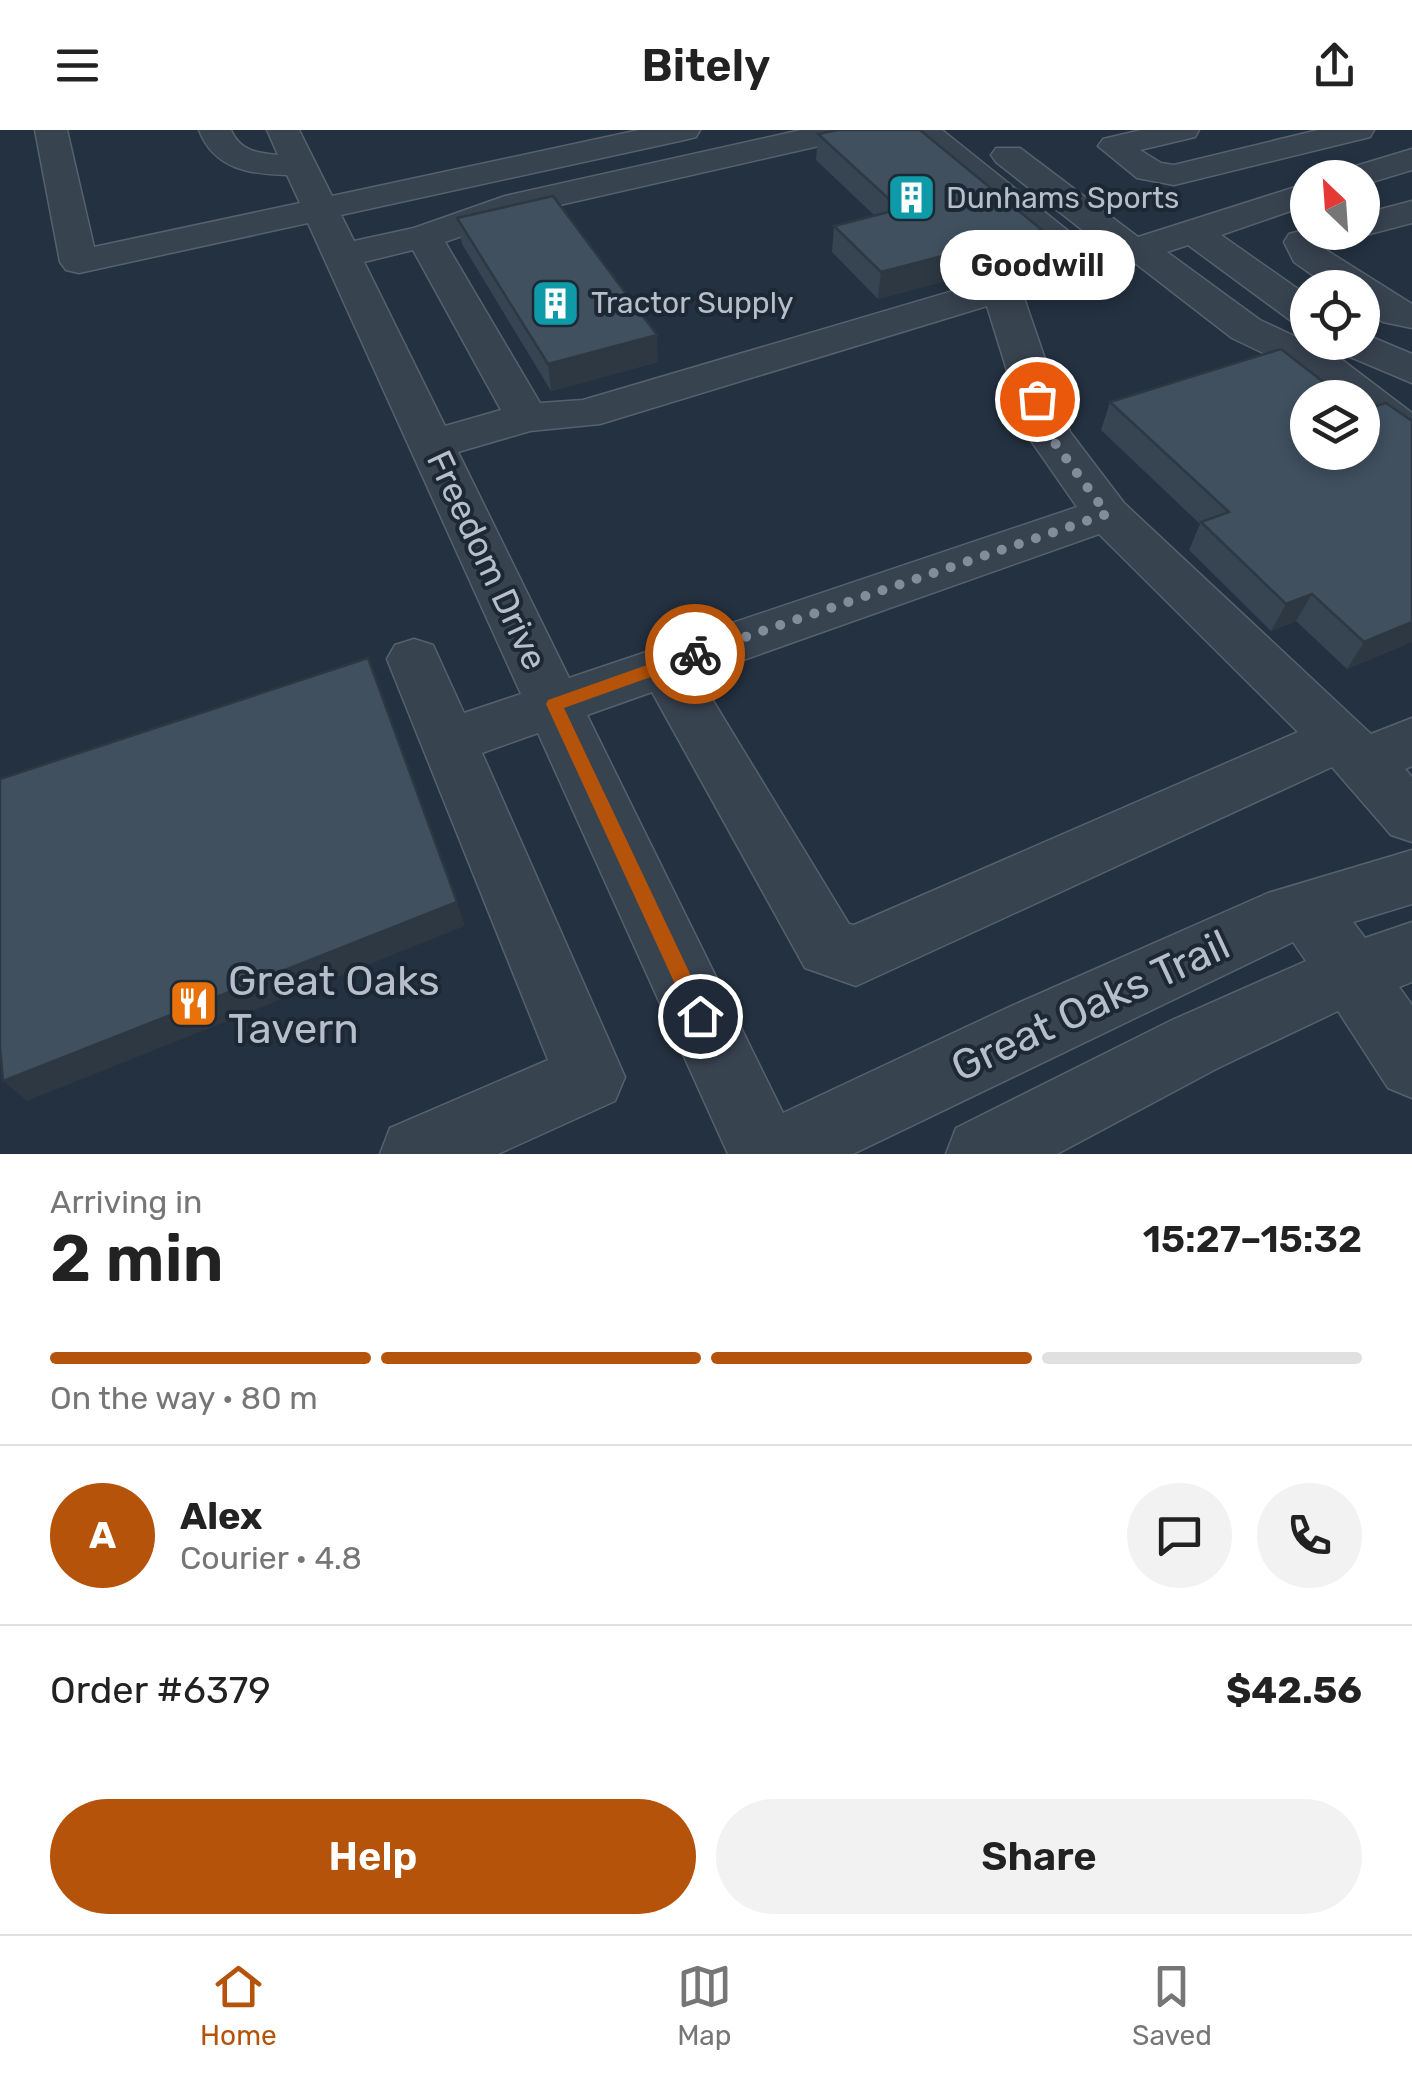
<!DOCTYPE html>
<html lang="en">
<head>
<meta charset="utf-8">
<style>
	body { margin:0; font-family:Rubik,sans-serif; background:#f2f2f2; color:#222; height:100vh; display:flex; flex-direction:column; font-size:38px; white-space:nowrap }
	* { box-sizing:border-box; margin:0 }
	p { font-size:32px; color:#767676 }
	.icon { flex:none; width:55px; height:55px; fill:none; stroke:currentColor; stroke-width:2; stroke-linecap:round; stroke-linejoin:round }
	.map { position:relative; height:1024px; overflow:hidden }
	.drawer { display:flex; flex-direction:column; background:#fff; flex:1 }
	.drawer>* { flex:none }
	.needle { width:65px; rotate:335deg }
	.buttons { position:absolute; left:1290px; top:30px; display:grid; gap:20px }
	.buttons a { display:grid; place-items:center; width:90px; height:90px; border-radius:50%; background:#fff; box-shadow:0 5px 15px #0003; font-size:50px }
	.pin { position:absolute; display:grid; place-items:center; width:85px; height:85px; color:#fff; margin:-42px; border:5px solid #fff; border-radius:50%; box-shadow:0 2px 10px #0007 }
	.courier { position:absolute; display:grid; place-items:center; width:100px; height:100px; margin:-50px; border:8px solid #b45309; border-radius:50%; background:#fff; color:#222; box-shadow:0 2px 12px #0007 }
	.bubble { position:absolute; height:70px; border-radius:35px; background:#fff; box-shadow:0 5px 15px #0003; font-size:32px; font-weight:600; line-height:70px; text-align:center }
	.head em { font-style:normal; font-weight:600 }
	.head div { display:flex; flex-direction:column-reverse }
	.head { display:flex; align-items:center; justify-content:space-between; height:170px; padding:0 50px }
	h1 { font-size:65px; font-weight:600; line-height:75px }
	.bar { display:grid; grid-template-columns:repeat(4,1fr); gap:15px 10px; align-content:center; height:120px; padding:0 50px }
	.bar i { height:12px; border-radius:8px; background:#e0e0e0 }
	.bar .active { background:#b45309 }
	.bar p { grid-column:span 4 }
	.line { display:flex; align-items:center; gap:25px; padding:0 50px; border-top:2px solid #e0e0e0 }
	.line div { flex:1 }
	.round { display:grid; place-items:center; flex:none; width:105px; height:105px; border-radius:52px; background:#f2f2f2 }
	.primary-button { display:flex; gap:20px; margin-top:auto; padding:20px 50px }
	.primary-button a { flex:1; height:115px; border-radius:60px; background:#b45309; color:#fff; font-size:40px; font-weight:600; line-height:115px; text-align:center }
	.primary-button a+a { background:#f2f2f2; color:#222 }
	header { display:flex; justify-content:space-between; align-items:center; height:130px; padding:0 50px; background:#fff; font-size:45px; font-weight:600 }
	.tabs { display:flex; justify-content:space-around; align-items:center; height:140px; border-top:2px solid #e0e0e0; background:#fff; font-size:28px; color:#767676 }
	.tabs a { display:grid; justify-items:center; gap:5px }
	.tabs .active { color:#b45309 }
	.map>svg:first-child { display:block }
</style>
</head>
<body>
<header><svg class="icon" aria-label="menu" viewBox="0 0 24 24"><path d="M4 6h16M4 12h16M4 18h16"/></svg>Bitely<svg class="icon" aria-label="share" viewBox="0 0 24 24"><path d="M12 15V3M7 8l5-5 5 5M5 13v7h14v-7"/></svg></header>
<div class="map">
<svg width="1412" height="1024" viewBox="0 0 1412 1024">
	<rect width="100%" height="100%" fill="#243140"/>
	<g fill="none" stroke-linecap="round" stroke-linejoin="round">
		<defs>
			<g id="minor">
				<path d="M35,0H67L94,117L300,73L287,45C249,44 214,39 199,0H231C240,21 257,23 278,25L267,0H299L332,66L639,0H700L696,7L684,10L341,85L354,111L414,98L505,66L801,0H861L857,7L845,10L529,82L445,112L540,273L583,270L1058,130L906,0H942L1092,120L1104,117L996,32L991,25L996,18H1020L1138,107L1308,53V75L1221,105L1308,166V197L1294,193L1188,115L1167,122L1260,190L1337,226L1412,283V319L1396,315L1362,288V268H1337L1307,244L1232,208L1135,133L1023,165L1070,302L1124,373L1371,604L1412,588V636L1405,639L1412,647V712L1391,705L1332,637L856,856L805,838L652,562L587,585L783,983L1009,877L1268,763L1412,720V774L1353,792L1365,808L1412,792V852L1399,857L1412,875V968L1388,958L1338,881L1218,938L1057,1024H946L956,998L1170,891L1306,831L1293,812L853,1024H728L538,603L482,623L625,947L615,971L498,1024H380L390,998L548,930L387,529L395,515L414,509L433,515L464,583L521,564L308,93L79,143L66,140L60,132ZM413,120L501,280L445,296L364,132ZM987,176L1027,305L1077,377L569,548L458,322L530,301L600,294ZM1099,404L1298,602L854,795L849,794L698,546Z"/>
				<path d="M1141,0H1199L1195,7L1140,20L1161,33L1174,35L1318,0H1374L1370,7L1174,55L1137,48L1098,16L1103,9Z"/>
				<path d="M1412,19V40L1362,55V48H1334L1339,41Z"/>
				<path d="M1412,71V93L1362,106L1354,104L1350,110L1323,118L1412,174V198L1383,192L1362,179V158H1331L1294,132L1284,112L1289,104L1308,99V102H1362V84Z"/>
				<path d="M1362,203L1412,224V253L1336,221L1330,212H1362Z"/>
			</g>
		</defs>
		<use href="#minor" stroke="#56616d" stroke-width="3"/>
		<use href="#minor" fill="#384350" fill-rule="evenodd"/>
	</g>
	<g fill="#374552">
		<path d="M818,4L1042,100L1036,127L878,169L832,122L834,96L875,86L816,30Z"/>
		<path d="M457,88L658,232L551,261L462,114Z"/>
		<path d="M1110,272L1308,322L1412,291V512L1347,539L1296,491L1271,501L1189,420L1200,394L1101,300Z"/>
	</g>
	<g fill="#2d3842">
		<path d="M1042,100L1036,127L878,169L881,142Z"/>
		<path d="M657,205L658,232L551,261L548,234Z"/>
		<path d="M1312,464L1296,491L1271,501L1286,474Z"/>
		<path d="M1412,492V512L1347,539L1364,512Z"/>
		<path d="M457,772L465,796L27,971L3,951Z"/>
	</g>
	<g fill="#40505f" stroke="#2d3842" stroke-width="2.5">
		<path d="M838,0H920L1042,100L881,142L834,96L900,79L818,4Z"/>
		<path d="M553,66L657,205L548,234L457,88Z"/>
		<path d="M1281,219L1344,268H1308V322H1362V280L1386,273L1412,291V492L1364,512L1312,464L1286,474L1201,392L1229,382L1110,272Z"/>
		<path d="M368,528L457,772L3,951L0,917V649Z"/>
	</g>
	<path fill="#b45309" d="M695,518L703,524L701,529L564,578L710,886L700,896L693,893L546,574L548,570Z"/>
	<g fill="none" stroke-linecap="round" stroke-linejoin="round">
		<path stroke="#828d9a" stroke-width="10" stroke-dasharray="0 18" d="M695,524L1107,384L1049,305L1037,269"/>
	</g>
	<defs>
		<symbol id="building-square" viewBox="-11 -11 22 22"><rect x="-9" y="-9" width="18" height="18" rx="4" fill="#0f9aa8" stroke="#1d2835"/><path d="M-4-6H4V6H1V3H-1V6H-4ZM-2.5-4.3h1.7v1.8h-1.7ZM.8-4.3h1.7v1.8H.8ZM-2.5-1h1.7V.8h-1.7ZM.8-1h1.7V.8H.8Z" fill="#fff"/></symbol>
		<symbol id="restaurant-square" viewBox="-11 -11 22 22"><rect x="-9" y="-9" width="18" height="18" rx="4" fill="#e8710a" stroke="#1d2835"/><path d="M-5-6h1v4h1v-4h1v4h1v-4h1v5L-1.5 .5V6h-2V.5L-5-1ZM5-6V6H3V1.5H1.5Q1.5-4 5-6Z" fill="#fff"/></symbol>
	</defs>
	<g fill-rule="evenodd">
		<use href="#building-square" x="884" y="40" width="55" height="55"/>
		<use href="#building-square" x="528" y="146" width="55" height="55"/>
		<use href="#restaurant-square" x="166" y="846" width="55" height="55"/>
	</g>
	<g text-anchor="middle" stroke-width="8" stroke-linejoin="round" paint-order="stroke">
		<g font-size="30" fill="#b5beca" stroke="#1d2835" text-anchor="start">
			<text x="946" y="78">Dunhams Sports</text>
			<text x="591" y="183">Tractor Supply</text>
		</g>
		<g font-size="35" fill="#b5beca" stroke="#1d2835">
			<text transform="translate(487 430) rotate(65)" y="12">Freedom Drive</text>
		</g>
		<g font-size="42" fill="#b5beca" stroke="#1d2835" text-anchor="start">
			<text x="228" y="865">Great Oaks<tspan x="228" dy="48">Tavern</tspan></text>
		</g>
		<g font-size="42" fill="#b5beca" stroke="#1d2835">
			<text transform="translate(1090 875) rotate(-25)" y="15">Great Oaks Trail</text>
		</g>
	</g>
</svg>
<div class="buttons">
<a><svg class="needle" viewBox="-14 -14 28 28"><path d="M0-13l5 13h-10z" fill="#e53935"/><path d="M0 13l5-13h-10z" fill="#767676"/></svg></a>
<a><svg class="icon" aria-label="locate" viewBox="0 0 24 24"><circle cx="12" cy="12" r="6"/><path d="M12 2v4M12 18v4M2 12h4M18 12h4"/></svg></a>
<a><svg class="icon" aria-label="layers" viewBox="0 0 24 24"><path d="M12 4l9 5-9 5-9-5zM3 14l9 5 9-5"/></svg></a>
</div>
<div class="pin" style="left:1037px;top:269px;background:#ea580c"><svg class="icon" aria-label="bag" viewBox="0 0 24 24"><path d="M5 8h14l-1 12H6zM9 8a3 3 0 0 1 6 0"/></svg></div>
<div class="pin" style="left:700px;top:886px;background:#1f2937"><svg class="icon" aria-label="home" viewBox="0 0 24 24"><path d="M3 11l9-7 9 7M6 9v11h12V9"/></svg></div>
<div class="courier" style="left:695px;top:524px"><svg class="icon" aria-label="bike" viewBox="0 0 24 24"><circle cx="6" cy="16" r="4"/><circle cx="18" cy="16" r="4"/><path d="M6 16l4-8h5l3 8M10 8l3 8H6M13 5h3"/></svg></div>
<div class="bubble" style="left:940px;top:100px;width:195px">Goodwill</div>
</div>
<section class="drawer">
<div class="head"><div><h1>2 min</h1><p>Arriving in</p></div><em>15:27–15:32</em></div>
<div class="bar"><i class="active"></i><i class="active"></i><i class="active"></i><i></i><p>On the way · 80 m</p></div>
<div class="line" style="height:180px"><b class="round" style="background:#b45309;color:#fff">A</b><div><b>Alex</b><p>Courier · 4.8</p></div><a class="round"><svg class="icon" aria-label="chat" viewBox="0 0 24 24"><path d="M4 5h16v11H9l-5 4z"/></svg></a><a class="round"><svg class="icon" aria-label="phone" viewBox="0 0 24 24"><path d="M5 4h4l2 5-3 2q2 4 5 5l2-3 5 2v4C11 20 4 13 5 4z"/></svg></a></div>
<div class="line" style="height:130px"><div>Order #6379</div><b>$42.56</b></div>
<div class="primary-button"><a>Help</a><a>Share</a></div>
</section>
<nav class="tabs">
<a class="active"><svg class="icon" aria-label="home" viewBox="0 0 24 24"><path d="M3 11l9-7 9 7M6 9v11h12V9"/></svg>Home</a>
<a><svg class="icon" aria-label="map" viewBox="0 0 24 24"><path d="M3 6l6-2 6 2 6-2v14l-6 2-6-2-6 2zM9 4v14M15 6v14"/></svg>Map</a>
<a><svg class="icon" aria-label="saved" viewBox="0 0 24 24"><path d="M7 4h10v16l-5-4-5 4z"/></svg>Saved</a>
</nav>
</body>
</html>
